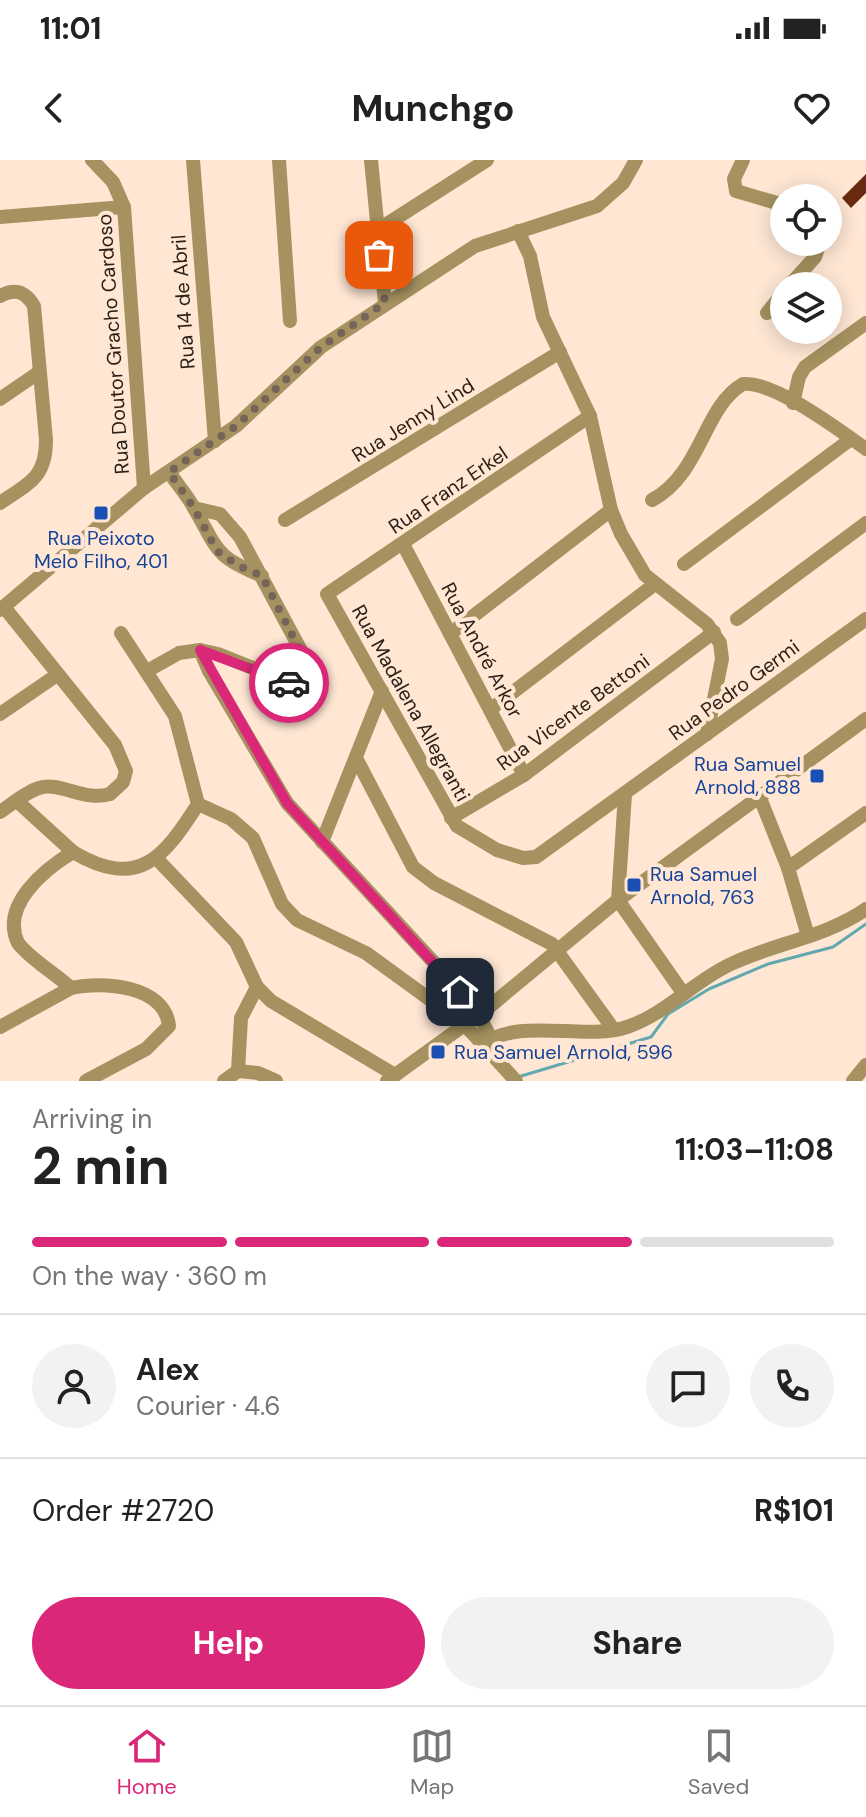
<!DOCTYPE html>
<html lang="en">
<head>
<meta charset="utf-8">
<style>
	body { margin:0; font-family:"DM Sans",sans-serif; background:#f2f2f2; color:#222; height:100vh; display:flex; flex-direction:column; font-size:30px; white-space:nowrap }
	* { box-sizing:border-box; margin:0 }
	p { font-size:26px; color:#767676 }
	.icon { flex:none; width:44px; height:44px; fill:none; stroke:currentColor; stroke-width:2; stroke-linecap:round; stroke-linejoin:round }
	.map { position:relative; height:921px; overflow:hidden }
	.side { display:flex; flex-direction:column; background:#fff; flex:1 }
	.side>* { flex:none }
	.fabs { position:absolute; left:770px; top:24px; display:grid; gap:16px }
	.fabs a { display:grid; place-items:center; width:72px; height:72px; border-radius:50%; background:#fff; box-shadow:0 4px 20px #0003; font-size:40px }
	.pin { position:absolute; display:grid; place-items:center; width:68px; height:68px; color:#fff; margin:-34px; border-radius:16px; box-shadow:0 4px 12px #0006 }
	.courier { position:absolute; display:grid; place-items:center; width:80px; height:80px; margin:-40px; border:6px solid #db2777; border-radius:50%; background:#fff; color:#222; box-shadow:0 2px 10px #0007 }
	.summary em { font-style:normal; font-weight:700 }
	.summary div { display:flex; flex-direction:column-reverse }
	.summary { display:flex; align-items:center; justify-content:space-between; height:136px; padding:0 32px }
	h1 { font-size:52px; font-weight:700; line-height:60px }
	.bar { display:grid; grid-template-columns:repeat(4,1fr); gap:12px 8px; align-content:center; height:96px; padding:0 32px }
	.bar i { height:10px; border-radius:6px; background:#e0e0e0 }
	.bar .on { background:#db2777 }
	.bar p { grid-column:span 4 }
	.line { display:flex; align-items:center; gap:20px; padding:0 32px; border-top:2px solid #e0e0e0 }
	.line div { flex:1 }
	.round { display:grid; place-items:center; flex:none; width:84px; height:84px; border-radius:42px; background:#f2f2f2 }
	.button { display:flex; gap:16px; margin-top:auto; padding:16px 32px }
	.button a { flex:1; height:92px; border-radius:48px; background:#db2777; color:#fff; font-size:32px; font-weight:700; line-height:92px; text-align:center }
	.button a+a { background:#f2f2f2; color:#222 }
	.status { display:flex; justify-content:space-between; align-items:center; height:56px; padding:0 40px; background:#fff; direction:ltr }
	.status svg { height:22px; fill:currentColor }
	header { display:flex; justify-content:space-between; align-items:center; height:104px; padding:0 32px; background:#fff; font-size:36px; font-weight:700 }
	.dock { display:flex; justify-content:space-around; align-items:center; height:112px; border-top:2px solid #e0e0e0; background:#fff; font-size:22px; color:#767676 }
	.dock a { display:grid; justify-items:center; gap:4px }
	.dock .on { color:#db2777 }
	.map>svg:first-child { display:block }
</style>
</head>
<body>
<div class="status"><b>11:01</b><svg viewBox="0 0 49 12"><path d="M0 12V9h3v3zM5 12V6h3v6zM10 12V3h3v9zM15 12V0h3v12zM26 1h20v11H26zM47 4h2v5h-2z"/></svg></div>
<header><svg class="icon" aria-label="back" viewBox="0 0 24 24"><path d="M15 5l-7 7 7 7"/></svg>Munchgo<svg class="icon" aria-label="heart" viewBox="0 0 24 24"><path d="M12 20l-8-8c-3-5 5-10 8-4 3-6 11-1 8 4z"/></svg></header>
<div class="map">
<svg width="866" height="921" viewBox="0 0 866 921">
	<rect width="100%" height="100%" fill="#ffe7d4"/>
	<g fill="none" stroke-linecap="round" stroke-linejoin="round">
		<path stroke="#63a8af" stroke-width="3" d="M518,917L651,877L668,854L709,829L768,804L833,787L866,764"/>
	</g>
	<path fill="#692b0f" d="M866,14V33L851,48L842,38Z"/>
	<g fill="none" stroke-linecap="round" stroke-linejoin="round">
		<g stroke="#a69260" stroke-width="14">
			<path d="M92,0L113,22L124,47L144,328"/>
			<path d="M193,0L215,281"/>
			<path d="M279,0L290,161"/>
			<path d="M371,0L385,143"/>
			<path d="M743,0L734,19L736,31L784,45"/>
			<path d="M0,57L124,47"/>
			<path d="M376,71L487,0"/>
			<path d="M518,71L530,96L543,157L590,256L611,350L621,374L645,415L707,464L720,483L722,499L707,574"/>
			<path d="M789,126L815,97L820,82"/>
			<path d="M0,136C15,128 25,131 34,146L46,280C46,318 29,323 0,343"/>
			<path d="M767,153L784,132"/>
			<path d="M0,239L38,213"/>
			<path d="M793,243L799,217L805,207L866,163"/>
			<path d="M590,256L327,434L457,666L497,690L523,698L536,697L866,459"/>
			<path d="M169,312C177,324 187,335 194,348C219,391 214,396 262,416"/>
			<path d="M652,340C702,313 703,247 743,224C774,221 839,270 866,289"/>
			<path d="M194,348L220,354L240,377L305,498L312,516V532L218,494L200,490L209,511L287,643L473,845L491,878"/>
			<path d="M285,360L560,192"/>
			<path d="M403,384L524,615"/>
			<path d="M684,404L851,279"/>
			<path d="M0,450L144,328L236,266L321,187L475,86L597,46L623,23L636,0"/>
			<path d="M737,459L866,363"/>
			<path d="M450,474L611,350"/>
			<path d="M147,511L179,493L200,490"/>
			<path d="M491,549L655,424"/>
			<path d="M0,554L57,515"/>
			<path d="M356,598L413,707L434,723L552,784L614,870"/>
			<path d="M625,634L618,740L683,833"/>
			<path d="M760,638L788,708L808,776"/>
			<path d="M17,641L73,692"/>
			<path d="M198,644L231,659L253,678L282,744L297,760L366,793L465,865L516,921"/>
			<path d="M0,652C12,644 26,632 39,628C60,621 84,642 110,634L123,622L126,611L115,585L4,447"/>
			<path d="M451,658L524,615L714,472"/>
			<path d="M322,682L382,531"/>
			<path d="M157,699L236,782L257,827L241,858L238,911L258,913L276,921"/>
			<path d="M788,708L866,653"/>
			<path d="M257,827L271,841L395,915"/>
			<path d="M0,867L71,828"/>
			<path d="M484,884C519,857 584,881 627,867C666,854 694,821 731,804C775,783 826,777 866,749"/>
			<path d="M86,921L146,889L169,866C165,825 102,821 71,828C55,813 31,800 18,783C0,745 45,709 73,692C139,731 164,697 198,644L175,556L121,473"/>
			<path d="M224,921L238,911"/>
			<path d="M387,921L489,847L618,740L866,559"/>
			<path d="M853,921L866,905"/>
		</g>
	</g>
	<g fill="none" stroke-linecap="round" stroke-linejoin="round">
		<path stroke="#756558" stroke-width="8" stroke-dasharray="0 14.4" d="M289,523L312,532L309,508L262,416L237,405L217,391L194,348L169,312L236,266L321,187L385,143L379,95"/>
		<path stroke="#db2777" stroke-width="10" d="M289,523L200,490L287,643L460,832"/>
	</g>
	<g fill="#1a4fb4" stroke="#ffe7d4" stroke-width="3">
		<rect x="93" y="345" width="16" height="16" rx="4"/>
		<rect x="809" y="608" width="16" height="16" rx="4"/>
		<rect x="626" y="717" width="16" height="16" rx="4"/>
		<rect x="430" y="884" width="16" height="16" rx="4"/>
	</g>
	<g text-anchor="middle" stroke-width="8" stroke-linejoin="round" paint-order="stroke">
		<g font-size="20" fill="#2a1f16" stroke="#ffe7d4">
			<text transform="translate(183 142) rotate(-94)" y="7">Rua 14 de Abril</text>
			<text transform="translate(113 184) rotate(-94)" y="7">Rua Doutor Gracho Cardoso</text>
			<text transform="translate(413 260) rotate(-32)" y="7">Rua Jenny Lind</text>
			<text transform="translate(448 330) rotate(-34)" y="7">Rua Franz Erkel</text>
			<text transform="translate(482 490) rotate(62)" y="7">Rua André Arkor</text>
			<text transform="translate(734 530) rotate(-36)" y="7">Rua Pedro Germi</text>
			<text transform="translate(411 543) rotate(61)" y="7">Rua Madalena Allegranti</text>
			<text transform="translate(573 552) rotate(-36)" y="7">Rua Vicente Bettoni</text>
		</g>
		<g font-size="20" fill="#164399" stroke="#ffe7d4" text-anchor="start">
			<text x="101" y="385" text-anchor="middle">Rua Peixoto<tspan x="101" dy="23">Melo Filho, 401</tspan></text>
			<text x="801" y="611" text-anchor="end">Rua Samuel<tspan x="801" dy="23">Arnold, 888</tspan></text>
			<text x="650" y="721">Rua Samuel<tspan x="650" dy="23">Arnold, 763</tspan></text>
			<text x="454" y="899">Rua Samuel Arnold, 596</text>
		</g>
	</g>
</svg>
<div class="fabs">
<a><svg class="icon" aria-label="locate" viewBox="0 0 24 24"><circle cx="12" cy="12" r="6"/><path d="M12 2v4M12 18v4M2 12h4M18 12h4"/></svg></a>
<a><svg class="icon" aria-label="layers" viewBox="0 0 24 24"><path d="M12 4l9 5-9 5-9-5zM3 14l9 5 9-5"/></svg></a>
</div>
<div class="pin" style="left:379px;top:95px;background:#ea580c"><svg class="icon" aria-label="bag" viewBox="0 0 24 24"><path d="M5 8h14l-1 12H6zM9 8a3 3 0 0 1 6 0"/></svg></div>
<div class="pin" style="left:460px;top:832px;background:#1f2937"><svg class="icon" aria-label="home" viewBox="0 0 24 24"><path d="M3 11l9-7 9 7M6 9v11h12V9"/></svg></div>
<div class="courier" style="left:289px;top:523px"><svg class="icon" aria-label="car" viewBox="0 0 24 24"><path d="M5 17H2v-5l4-1 3-4h7l3 4 3 1v5h-3M9 17h6M6 11h13"/><circle cx="7" cy="17" r="2"/><circle cx="17" cy="17" r="2"/></svg></div>
</div>
<section class="side">
<div class="summary"><div><h1>2 min</h1><p>Arriving in</p></div><em>11:03–11:08</em></div>
<div class="bar"><i class="on"></i><i class="on"></i><i class="on"></i><i></i><p>On the way · 360 m</p></div>
<div class="line" style="height:144px"><a class="round"><svg class="icon" aria-label="person" viewBox="0 0 24 24"><circle cx="12" cy="8" r="4"/><path d="M4 21q1-7 8-7t8 7"/></svg></a><div><b>Alex</b><p>Courier · 4.6</p></div><a class="round"><svg class="icon" aria-label="chat" viewBox="0 0 24 24"><path d="M4 5h16v11H9l-5 4z"/></svg></a><a class="round"><svg class="icon" aria-label="phone" viewBox="0 0 24 24"><path d="M5 4h4l2 5-3 2q2 4 5 5l2-3 5 2v4C11 20 4 13 5 4z"/></svg></a></div>
<div class="line" style="height:104px"><div>Order #2720</div><b>R$101</b></div>
<div class="button"><a>Help</a><a>Share</a></div>
</section>
<nav class="dock">
<a class="on"><svg class="icon" aria-label="home" viewBox="0 0 24 24"><path d="M3 11l9-7 9 7M6 9v11h12V9"/></svg>Home</a>
<a><svg class="icon" aria-label="map" viewBox="0 0 24 24"><path d="M3 6l6-2 6 2 6-2v14l-6 2-6-2-6 2zM9 4v14M15 6v14"/></svg>Map</a>
<a><svg class="icon" aria-label="saved" viewBox="0 0 24 24"><path d="M7 4h10v16l-5-4-5 4z"/></svg>Saved</a>
</nav>
</body>
</html>
